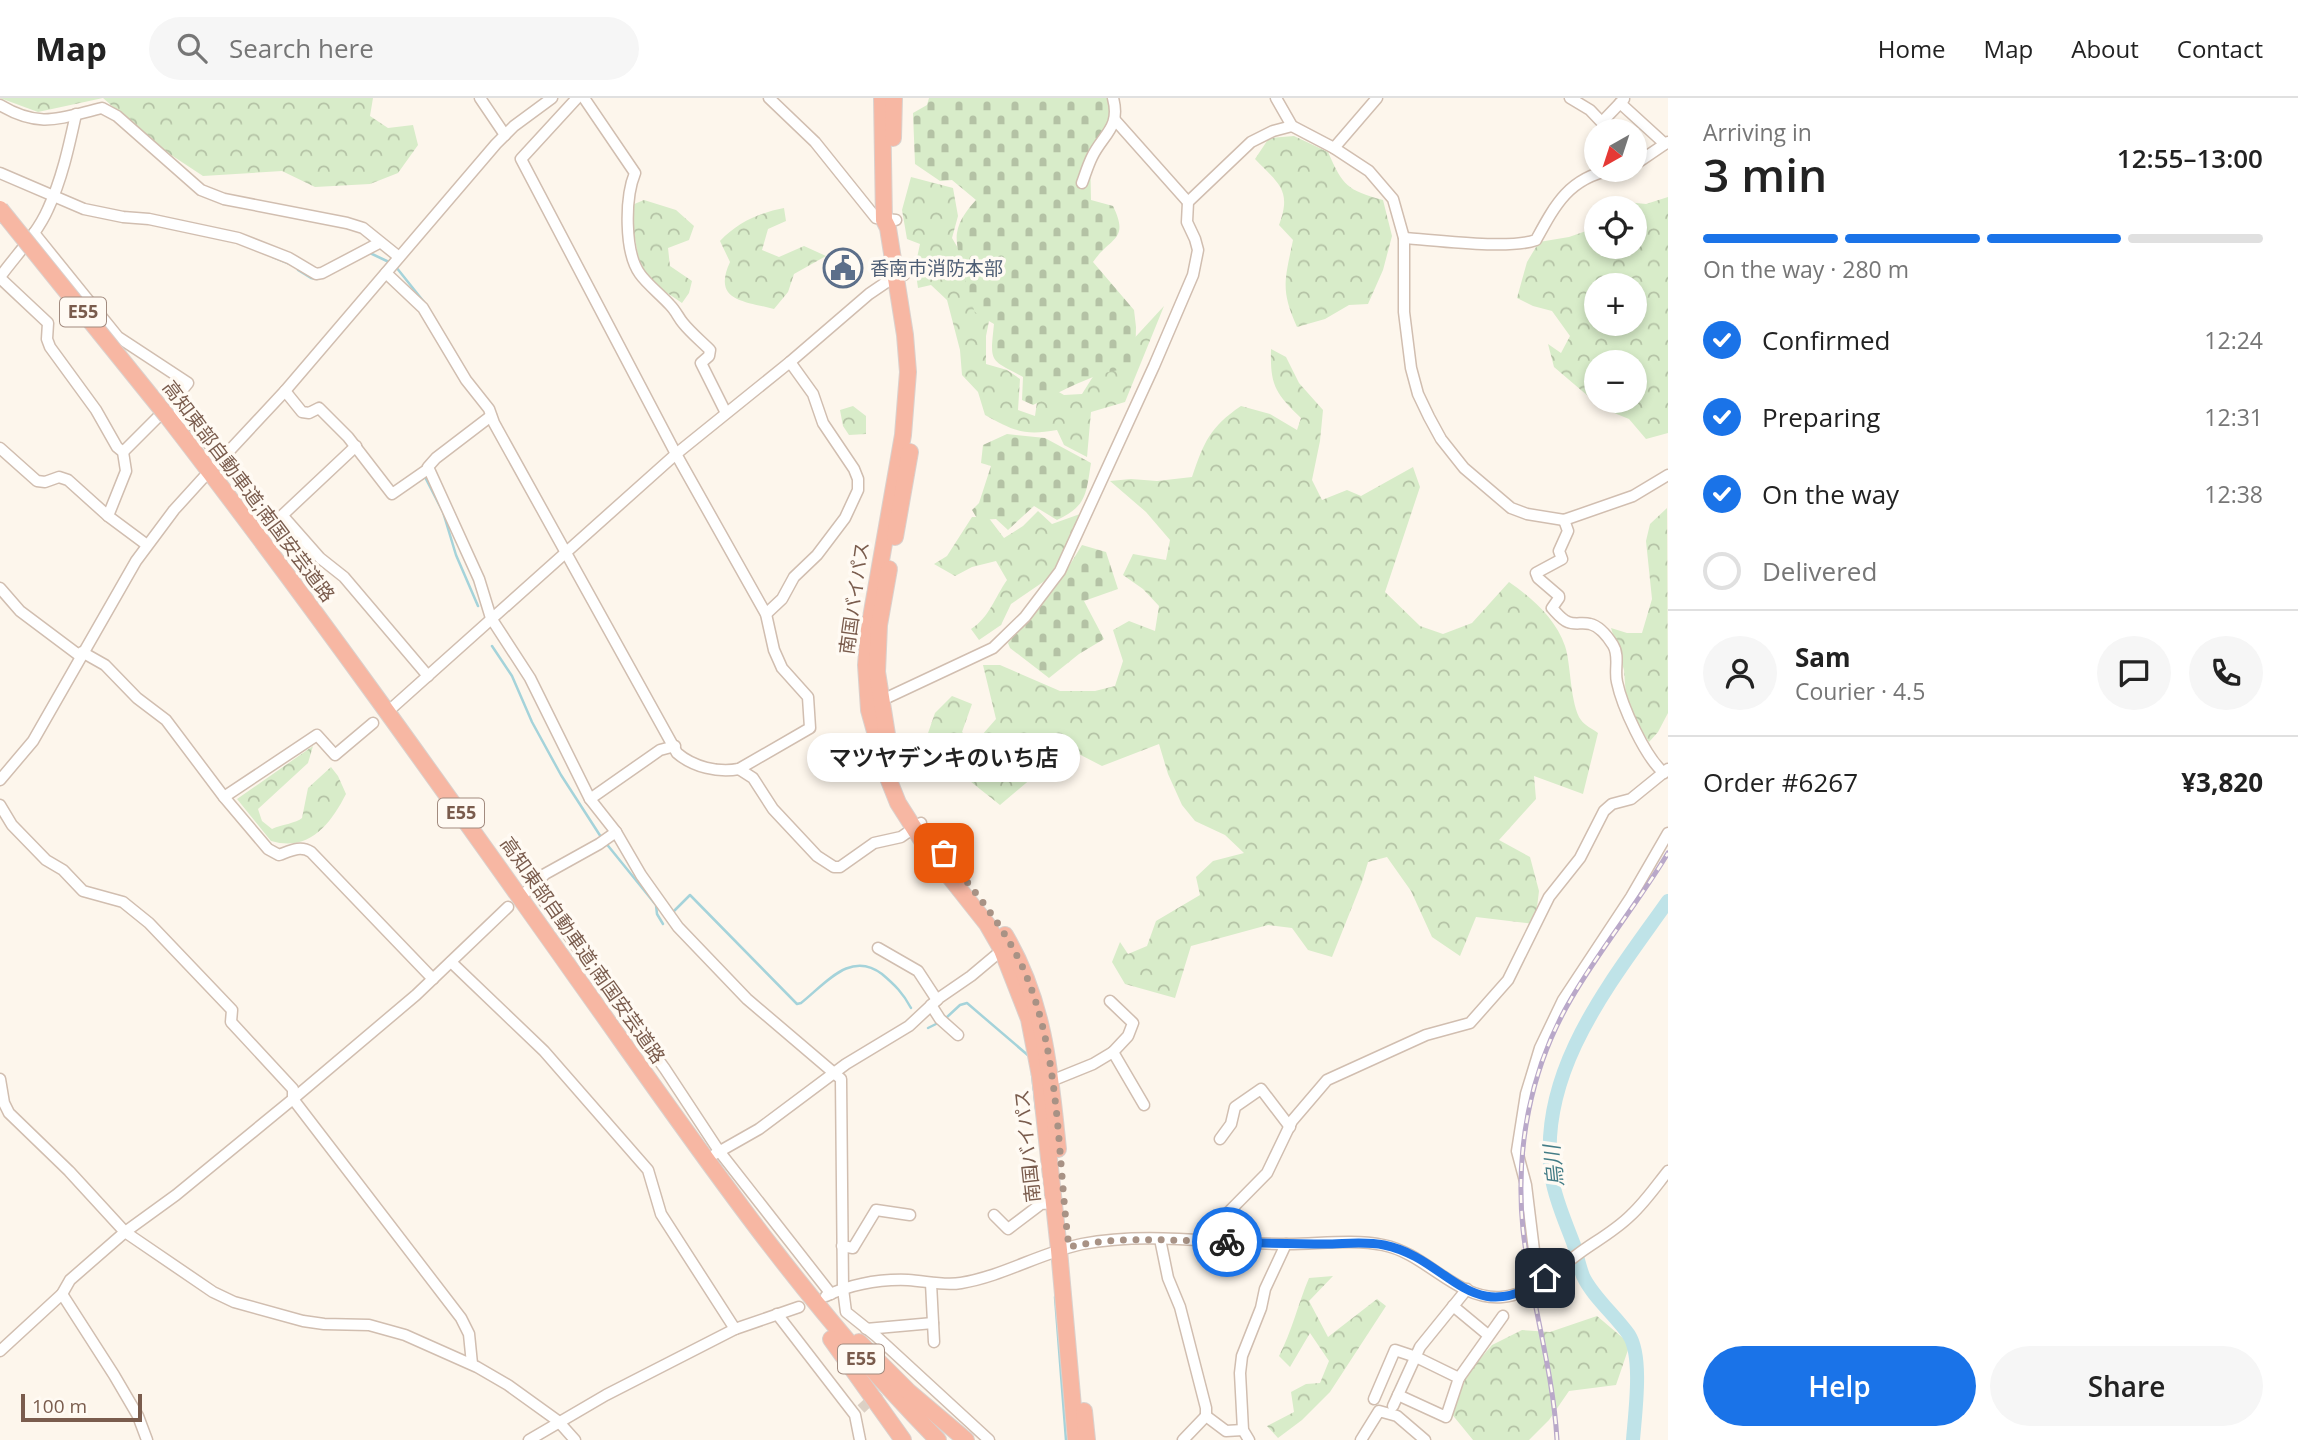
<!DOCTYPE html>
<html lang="en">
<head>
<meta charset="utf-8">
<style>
	body { margin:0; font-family:"Open Sans","Noto Sans JP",sans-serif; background:#f6f6f6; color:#222; height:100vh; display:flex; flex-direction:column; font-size:26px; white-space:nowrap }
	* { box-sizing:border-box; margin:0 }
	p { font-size:23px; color:#767676 }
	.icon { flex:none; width:38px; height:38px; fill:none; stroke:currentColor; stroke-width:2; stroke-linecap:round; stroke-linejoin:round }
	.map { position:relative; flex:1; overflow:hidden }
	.sheet { display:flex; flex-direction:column; background:#fff; width:630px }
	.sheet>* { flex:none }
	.needle { width:46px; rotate:219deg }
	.controls { position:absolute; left:1584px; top:21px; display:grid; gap:14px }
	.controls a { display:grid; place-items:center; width:63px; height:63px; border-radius:50%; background:#fff; box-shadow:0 4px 10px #0003; font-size:35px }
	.scale { position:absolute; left:21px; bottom:18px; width:121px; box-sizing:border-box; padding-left:7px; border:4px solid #7a5c4d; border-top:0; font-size:19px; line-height:24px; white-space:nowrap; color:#7a5c4d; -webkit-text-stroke:5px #fffaf3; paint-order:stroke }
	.pin { position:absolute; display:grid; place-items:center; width:60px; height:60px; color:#fff; margin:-30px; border-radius:14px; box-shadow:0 4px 10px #0006 }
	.courier { position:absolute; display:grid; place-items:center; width:70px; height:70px; margin:-35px; border:5px solid #1a73e8; border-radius:50%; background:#fff; color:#222; box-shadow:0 2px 9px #0007 }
	.bubble { position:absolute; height:49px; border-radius:24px; background:#fff; box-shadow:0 4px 10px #0003; font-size:23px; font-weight:600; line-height:49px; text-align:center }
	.overview em { font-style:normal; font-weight:600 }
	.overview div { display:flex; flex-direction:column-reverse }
	.overview { display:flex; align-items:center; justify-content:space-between; height:119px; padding:0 35px }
	h1 { font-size:46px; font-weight:600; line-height:52px }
	.bar { display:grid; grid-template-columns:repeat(4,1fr); gap:10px 7px; align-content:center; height:84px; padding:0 35px }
	.bar i { height:9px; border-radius:5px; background:#e0e0e0 }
	.bar .active { background:#1a73e8 }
	.bar p { grid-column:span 4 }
	.line { display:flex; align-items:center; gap:18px; padding:0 35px; border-top:2px solid #e0e0e0 }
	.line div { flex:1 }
	.round { display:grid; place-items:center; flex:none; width:74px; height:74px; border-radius:37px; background:#f6f6f6 }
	ol { padding:0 35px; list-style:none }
	li { display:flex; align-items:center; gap:21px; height:77px }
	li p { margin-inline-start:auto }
	li .icon { padding:7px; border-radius:50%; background:#1a73e8; color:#fff; stroke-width:4 }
	li:last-child { color:#767676 }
	li i { width:38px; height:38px; border:4px solid #e0e0e0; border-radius:50% }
	.primary-button { display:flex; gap:14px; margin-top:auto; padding:14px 35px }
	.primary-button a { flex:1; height:80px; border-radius:42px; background:#1a73e8; color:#fff; font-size:28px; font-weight:600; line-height:80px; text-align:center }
	.primary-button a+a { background:#f6f6f6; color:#222 }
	header { display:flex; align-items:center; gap:42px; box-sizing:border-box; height:98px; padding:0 35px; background:#fff; border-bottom:2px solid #e0e0e0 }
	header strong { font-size:33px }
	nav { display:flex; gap:38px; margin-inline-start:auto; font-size:24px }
	.search { width:490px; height:63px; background:#f6f6f6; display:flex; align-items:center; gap:18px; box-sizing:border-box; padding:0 24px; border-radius:38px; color:#767676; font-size:26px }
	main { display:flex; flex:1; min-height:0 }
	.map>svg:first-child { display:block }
</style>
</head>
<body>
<header>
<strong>Map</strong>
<div class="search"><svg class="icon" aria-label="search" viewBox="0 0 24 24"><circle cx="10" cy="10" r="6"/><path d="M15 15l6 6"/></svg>Search here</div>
<nav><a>Home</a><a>Map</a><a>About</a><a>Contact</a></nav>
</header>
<main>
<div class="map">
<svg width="1668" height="1342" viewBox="0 0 1668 1342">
	<defs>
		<pattern id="forest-crowns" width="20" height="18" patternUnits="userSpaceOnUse" patternTransform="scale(1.75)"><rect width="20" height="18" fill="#d8ecc9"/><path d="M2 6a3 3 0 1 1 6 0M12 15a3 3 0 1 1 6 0" fill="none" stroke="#b4c2a5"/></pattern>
		<pattern id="cemetery-stones" width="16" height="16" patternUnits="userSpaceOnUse" patternTransform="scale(1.75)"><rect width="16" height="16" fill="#d8ecc9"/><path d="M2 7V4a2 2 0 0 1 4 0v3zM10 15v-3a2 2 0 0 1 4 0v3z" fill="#b4c2a5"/></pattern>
	</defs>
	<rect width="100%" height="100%" fill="#fdf6ec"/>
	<g fill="url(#forest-crowns)" fill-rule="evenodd">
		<path d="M0,0H103L38,14Z"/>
		<path d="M103,0H373L370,18L388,30L413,27L418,47L398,75L370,86L315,89L282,73L203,78L156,47Z"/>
		<path d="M1294,38L1328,54C1343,88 1347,92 1383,102L1392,138L1383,172L1368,206L1349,207L1325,221L1297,229C1280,191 1285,182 1293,142L1279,127C1292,92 1279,86 1255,61L1269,40Z"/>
		<path d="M911,79L953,90L958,118L952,140L965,162L989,223L986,238V266L1007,272L1020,281L1018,312L1035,318L1038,297L1050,289L1064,297L1082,296L1094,277L1128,247L1164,208L1125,304L1091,314L1087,359L1064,347L1057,332C1024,338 1014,333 985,317L978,294L962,277L960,252L947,202L931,187L918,190L915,169L920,146L907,141L902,112Z"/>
		<path d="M1668,99V335L1646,341L1629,321L1602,310L1554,269L1548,246L1561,255L1570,238L1552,213L1533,208L1517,200L1527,164L1539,144L1569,139L1589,132L1596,116V149H1634V110H1603L1616,103L1646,106ZM1596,187H1634V226H1596ZM1596,264H1634V303H1596Z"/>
		<path d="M644,102L676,112L694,128L689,142L668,150L670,168L692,183L689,195L682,205C649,182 641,182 635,140C633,128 630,119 632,107Z"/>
		<path d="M784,110L786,123L768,131L762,152L779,159L804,148L826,158L794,176L788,194L774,211C744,203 712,203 730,164L720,143C738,124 759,115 784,110Z"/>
		<path d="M1271,251L1286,259L1299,285L1323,312L1320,343L1312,382L1322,402L1347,392L1361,398L1413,369L1420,389L1385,494L1420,528L1443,536L1472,525L1509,484C1531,499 1556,521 1565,548C1571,565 1570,607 1581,622C1584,627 1593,631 1598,635L1583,696L1534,678L1536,701L1499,742L1530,759L1539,793L1535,826L1476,819L1460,858L1432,839L1411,793L1387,759L1368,764L1362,784L1332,859L1308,852L1292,830L1268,827L1191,848L1175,900L1125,886L1112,864L1120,844L1128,856L1147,848L1156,823L1200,797L1196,779L1213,763L1244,755L1225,737L1195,723L1182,707L1168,676L1159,646L1102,668L1073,653L1058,658L1000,707L936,656L927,638L935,615L952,598L972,606L962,634L975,645L996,621L983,567H1000L1060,593H1095L1115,588L1123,563L1113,532L1129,523L1155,533L1159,508L1143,491L1123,477L1133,456L1166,462L1170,442L1146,414L1110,383L1131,381L1157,383L1192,379C1204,344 1210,329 1241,308L1270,316L1297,332L1301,320C1275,295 1270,287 1271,251Z"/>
		<path d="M853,308L866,318V336L849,337L843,328L840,312Z"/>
		<path d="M1667,410L1668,615L1658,634L1649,644L1636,624L1626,599L1624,572L1611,530L1627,535H1642L1652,501L1646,443L1650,426Z"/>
		<path d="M1038,413L1052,426L1080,416L1074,434L1049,480L1011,506L1001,527L979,542L971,531C989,520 995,499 1007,482L996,463L972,469L955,478L934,466L947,458L972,419H988L1004,440L1023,428Z"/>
		<path d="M313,648L308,665L258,711L262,723L272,731C280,727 297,725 302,720L308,690L331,669L338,678L346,696C330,727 309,754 271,743L237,701Z"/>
		<path d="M1333,1178L1309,1203L1328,1239L1377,1201L1386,1208L1330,1294L1302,1322L1278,1340L1267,1328L1294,1314L1291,1294L1306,1286L1320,1285L1329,1263L1310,1235L1290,1269L1279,1258C1292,1233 1298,1206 1309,1180Z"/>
		<path d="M1597,1218L1630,1246L1616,1287L1569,1293L1549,1322L1529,1342H1473L1446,1309L1467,1276L1492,1247L1522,1232L1550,1234Z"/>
	</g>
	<g fill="url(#cemetery-stones)">
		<path d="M929,0H1108L1110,18L1103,35L1090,53L1091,102L1113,108C1130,143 1110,139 1093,164L1134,212L1136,229L1135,269C1125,273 1122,271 1113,273C1091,277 1054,297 1033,307L1022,302L1023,279C989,261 990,265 994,226L975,215C970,199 954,149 957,135C959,122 967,112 976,102L952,82L940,83L915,66L913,15L927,7Z"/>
		<path d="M1007,336L1045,340L1091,365C1086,396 1087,408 1057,422L1034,408L1008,432L996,421L978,422L972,412L979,405L991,368L981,365L983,347Z"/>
		<path d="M1082,447L1106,454L1118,491L1084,503L1104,541L1079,556L1049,580L1010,550L1008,545L1058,486Z"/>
	</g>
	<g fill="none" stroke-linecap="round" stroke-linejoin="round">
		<g stroke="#a5d3da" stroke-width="2.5">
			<path d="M370,155L389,164"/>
			<path d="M273,159L290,166"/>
			<path d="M396,169L424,204"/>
			<path d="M298,172L311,180L317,181"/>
			<path d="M427,377L426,381L443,414L456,457L478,508"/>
			<path d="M492,548L512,578L532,624L561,677L601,739"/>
			<path d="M605,744L656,807L657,816L663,826"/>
			<path d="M672,815L690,797L797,906L801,905C826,885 851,852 882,876C895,887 903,895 911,910"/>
			<path d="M946,920L960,907L967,905L1030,959"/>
			<path d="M928,930L938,925"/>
			<path d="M1032,976L1036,1011"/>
			<path d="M1055,1199L1066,1342"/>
		</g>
		<path stroke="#bfe3e8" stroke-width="14" d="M1633,1342C1635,1315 1643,1259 1629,1237C1616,1218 1592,1198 1583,1178C1579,1168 1577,1157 1574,1147C1566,1125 1556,1104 1552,1081C1535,975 1611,884 1668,803"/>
		<path stroke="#dcd0c4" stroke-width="10" stroke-dasharray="10 5" stroke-linecap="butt" d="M861,1311L890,1284"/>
		<defs>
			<g id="minor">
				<path d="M480,0L505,37"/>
				<path d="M584,0L635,75C625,99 624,154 640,176C646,185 662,198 670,207C676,213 678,219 683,225C691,235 701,243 710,252L709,258L701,265L726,315"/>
				<path d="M769,0L815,44L876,120L896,122"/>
				<path d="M1276,0L1292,28L1334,50L1369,73L1393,101L1404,140V214L1411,270L1418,296L1429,319L1441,341L1464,370L1511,410L1527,416L1564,422L1633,398L1668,377"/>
				<path d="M1570,0L1590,12L1610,33"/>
				<path d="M1620,5L1665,46"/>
				<path d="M0,7C40,31 60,20 102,10L117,18L201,92L224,101L347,125L363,130L399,159"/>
				<path d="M1115,22L1188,104"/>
				<path d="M1602,24L1624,1"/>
				<path d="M1334,50L1377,0"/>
				<path d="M1634,67L1668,44"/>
				<path d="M0,75L84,111L123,119L149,121L238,140L289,160L316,176L322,175L379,145"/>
				<path d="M1082,85C1085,77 1088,67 1092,59C1103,36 1121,30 1113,0"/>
				<path d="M34,135L118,239L188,285L171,306L123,354"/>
				<path d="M1404,140C1435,142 1509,152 1536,142C1555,107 1569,80 1611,72"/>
				<path d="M386,175L423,210L466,282L489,311L494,325L677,655C693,669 718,675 739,671L810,630L808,599L782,570L774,552L766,516L676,356L521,61L577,0"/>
				<path d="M0,179C16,157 37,136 48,111C62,81 69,48 76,16"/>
				<path d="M0,180L48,225L47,241L50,249L96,312L117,349L123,354L126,373L108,418"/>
				<path d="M285,293L302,314L309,315L319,310L348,339L392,396L428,371"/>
				<path d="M171,306L206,341L214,354L238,376L243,389L273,426L356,348"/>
				<path d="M491,318L436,360L428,369L479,481L491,520L530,580L590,701L616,734L641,777L678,829L747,901L841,981L843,1191L846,1214L876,1238L989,1342"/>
				<path d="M0,350L37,383L45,384L59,379L68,382L108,418L147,447"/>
				<path d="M216,367L285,293L496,46L514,28L552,0"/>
				<path d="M283,418L320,460L344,479L428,578"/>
				<path d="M1564,422L1568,433L1559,453L1562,461L1536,475L1538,480L1559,498V500L1552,510C1556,514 1562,522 1568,524C1574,527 1583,524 1590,526C1599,528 1608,539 1613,547C1620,558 1614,572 1617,584C1622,608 1645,659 1664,675"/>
				<path d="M0,490L20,513L80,558"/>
				<path d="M766,516L782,501L794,479L817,457L845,420L858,392V381L854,371L823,325L813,296L790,264"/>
				<path d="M82,554L105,567L137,600L166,622L224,699L268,751L279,757C290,753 300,747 311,754L433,881"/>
				<path d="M880,603L993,550L1025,519L1060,473L1154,268L1193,177L1198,152L1195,141L1187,124L1188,104L1251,44L1273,33L1292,28"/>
				<path d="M393,609L676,356L790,264L869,196L894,179L904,177"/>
				<path d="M739,671L753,680L773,711L817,758L834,769H840L874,745L901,739L921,725"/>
				<path d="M0,682L33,643L136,463L174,412L204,379"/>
				<path d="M224,699L317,637L335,657L373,625"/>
				<path d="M590,701L660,652L675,648"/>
				<path d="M0,707L12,727L46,762L63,772L83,793L123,804L149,825L232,912L231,924L293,991V1001L461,1220L469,1236L472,1266"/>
				<path d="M533,788L665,971L719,1053L831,1196"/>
				<path d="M526,794L545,776L599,746L616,734"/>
				<path d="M878,850L918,873L937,902"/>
				<path d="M451,864L544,953L648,1072L661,1116L735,1231"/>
				<path d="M1110,903L1133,925L1128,938L1113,954"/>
				<path d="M931,907L940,921L958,937"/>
				<path d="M0,981L4,1005L9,1015L69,1073L125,1134L213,1194L234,1204L303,1223L324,1226L369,1227L405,1237L477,1269L508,1287L558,1323L575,1342"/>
				<path d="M1051,983L1093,966L1113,954L1144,1007"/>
				<path d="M1220,1041L1231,1026L1235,1009L1261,991L1290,1029"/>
				<path d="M715,1056L759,1031L846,966L909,928L939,900L971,878L1002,852"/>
				<path d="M994,1117L1008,1131L1041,1106L1054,1105"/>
				<path d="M1160,1141L1168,1180L1180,1209L1206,1310V1318"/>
				<path d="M1200,1143L1267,1075L1292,1023L1327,982L1426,937L1470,925L1508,882L1549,799L1580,760L1604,713L1612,706L1631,701L1668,671"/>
				<path d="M842,1148L853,1150L876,1112L910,1117"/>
				<path d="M931,1185L934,1244"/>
				<path d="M1538,1185L1526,1087L1517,1053L1526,996L1540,950L1563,902L1631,799L1668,735"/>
				<path d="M62,1196L114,1277L138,1318L147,1342"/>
				<path d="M826,1198C852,1186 880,1181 908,1182C926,1183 943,1188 961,1185C1003,1178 1040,1155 1082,1146C1149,1133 1220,1146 1288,1146C1319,1146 1353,1141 1383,1147C1426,1155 1457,1203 1502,1199C1535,1196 1562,1166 1588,1149C1603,1139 1618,1130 1631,1117C1645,1104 1656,1088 1668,1073"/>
				<path d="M1453,1208L1488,1237"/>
				<path d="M777,1216L855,1317L860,1342"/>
				<path d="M866,1231L933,1225"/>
				<path d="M0,1253L62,1196L70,1182L125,1134L176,1097L293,1001L416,897L508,809"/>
				<path d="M1459,1280L1503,1218"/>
				<path d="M1374,1301L1395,1252L1416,1259L1459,1280L1446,1319L1398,1297"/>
				<path d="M1393,1308L1420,1249L1467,1191"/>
				<path d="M529,1342L606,1297L735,1231L799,1209"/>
				<path d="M1183,1342L1206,1318L1226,1333L1243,1332"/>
				<path d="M1249,1342L1243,1332L1240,1275L1242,1258L1261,1210L1265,1191L1286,1146"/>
				<path d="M1361,1342L1379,1313L1397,1318L1425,1342"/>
			</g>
			<g id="highway">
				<path d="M882,0L884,122L888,130L905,237L908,274L903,337L869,531L866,567L869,612L888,680L898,705L926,749L987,826L1002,852L1029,921L1040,978L1059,1152L1076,1342"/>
				<path d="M893,40L894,0"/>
				<path d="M167,318C309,502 443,691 577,880C691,1040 800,1202 938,1342"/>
				<path d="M895,439L910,354"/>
				<path d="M888,643L877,574L879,527L889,471"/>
				<path d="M1005,837C1045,905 1050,974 1058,1051"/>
				<path d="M831,1241L903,1342"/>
				<path d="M859,1244L908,1293L966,1342"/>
				<path d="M1084,1313L1087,1342"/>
			</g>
		</defs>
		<use href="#minor" stroke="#d1beb0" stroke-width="13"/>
		<use href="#highway" stroke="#dad1cd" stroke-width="18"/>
		<use href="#minor" stroke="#fff" stroke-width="10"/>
		<use href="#highway" stroke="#f7b7a3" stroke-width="16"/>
		<defs>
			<path id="rail" d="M1557,1342C1553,1271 1531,1203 1523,1132C1515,1052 1530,971 1571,901C1600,851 1638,805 1668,755"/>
		</defs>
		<use href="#rail" stroke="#b9a8c9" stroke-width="5"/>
		<use href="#rail" stroke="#fffaf3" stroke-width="2.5" stroke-dasharray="8" stroke-linecap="butt"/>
		<defs>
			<path id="highway-bridge" d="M0,111L167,318"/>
		</defs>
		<use href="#highway-bridge" stroke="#dad1cd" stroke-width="18" stroke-linecap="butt"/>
		<use href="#highway-bridge" stroke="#f7b7a3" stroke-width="16"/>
	</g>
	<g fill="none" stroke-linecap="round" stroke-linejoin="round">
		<path stroke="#a89285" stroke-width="7" stroke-dasharray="0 12.6" d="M944,755C973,791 1003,827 1023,870C1061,955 1057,1058 1069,1149C1121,1137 1175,1143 1227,1144"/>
		<path stroke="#1a73e8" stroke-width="9" d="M1227,1144C1260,1145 1292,1146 1325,1146C1344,1146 1365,1143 1384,1147C1449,1160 1471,1233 1545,1180"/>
	</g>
	<defs>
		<symbol id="civic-ring" viewBox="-11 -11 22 22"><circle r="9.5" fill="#fffaf3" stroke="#5c6f8a" stroke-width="1.5"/><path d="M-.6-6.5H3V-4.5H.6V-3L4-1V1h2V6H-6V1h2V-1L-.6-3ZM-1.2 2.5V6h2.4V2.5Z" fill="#5c6f8a"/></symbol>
	</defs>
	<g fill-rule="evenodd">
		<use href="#civic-ring" x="821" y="148" width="44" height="44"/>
	</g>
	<g text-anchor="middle" stroke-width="7" stroke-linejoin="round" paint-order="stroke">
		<g fill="#fffaf3" stroke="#a28b7f" stroke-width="2">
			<rect x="60" y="199.5" width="46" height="29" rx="5"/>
			<rect x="438" y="700.5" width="46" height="29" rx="5"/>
			<rect x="838" y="1246.5" width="46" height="29" rx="5"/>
		</g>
		<g font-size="18" font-weight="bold" fill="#7a5c4d">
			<text x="83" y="220">E55</text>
			<text x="461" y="721">E55</text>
			<text x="861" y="1267">E55</text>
		</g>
		<g font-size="19" fill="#4e5e75" stroke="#fffaf3" text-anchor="start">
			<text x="870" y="177">香南市消防本部</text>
		</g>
		<g font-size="19" fill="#7a5c4d" stroke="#fffaf3">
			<text transform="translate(249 393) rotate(53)" y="7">高知東部自動車道;南国安芸道路</text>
			<text transform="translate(854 500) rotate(-82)" y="7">南国バイパス</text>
			<text transform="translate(583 852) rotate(55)" y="7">高知東部自動車道;南国安芸道路</text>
			<text transform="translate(1027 1048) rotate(-96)" y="7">南国バイパス</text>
		</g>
		<g font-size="21" font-style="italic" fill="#437c86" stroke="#fffaf3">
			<text transform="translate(1554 1068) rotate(-96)" y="7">烏川</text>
		</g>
	</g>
</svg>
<div class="controls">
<a><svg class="needle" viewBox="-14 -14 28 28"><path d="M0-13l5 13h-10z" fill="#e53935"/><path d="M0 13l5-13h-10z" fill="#767676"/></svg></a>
<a><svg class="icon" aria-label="locate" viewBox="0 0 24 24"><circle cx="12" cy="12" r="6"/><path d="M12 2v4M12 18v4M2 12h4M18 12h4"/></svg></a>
<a>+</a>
<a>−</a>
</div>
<div class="scale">100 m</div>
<div class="pin" style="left:944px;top:755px;background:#ea580c"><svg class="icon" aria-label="bag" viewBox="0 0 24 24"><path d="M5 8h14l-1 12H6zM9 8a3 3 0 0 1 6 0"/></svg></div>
<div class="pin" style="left:1545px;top:1180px;background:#1f2937"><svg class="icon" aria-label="home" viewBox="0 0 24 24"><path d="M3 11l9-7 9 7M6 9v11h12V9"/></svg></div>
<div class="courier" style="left:1227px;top:1144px"><svg class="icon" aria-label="bike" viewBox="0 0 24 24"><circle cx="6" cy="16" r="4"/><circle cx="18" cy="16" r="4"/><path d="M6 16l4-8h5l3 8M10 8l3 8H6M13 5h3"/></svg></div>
<div class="bubble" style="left:807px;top:635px;width:273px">マツヤデンキのいち店</div>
</div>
<section class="sheet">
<div class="overview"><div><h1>3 min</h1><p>Arriving in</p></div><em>12:55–13:00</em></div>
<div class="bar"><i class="active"></i><i class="active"></i><i class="active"></i><i></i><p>On the way · 280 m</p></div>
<ol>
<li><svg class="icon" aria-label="check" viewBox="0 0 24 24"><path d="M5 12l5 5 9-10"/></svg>Confirmed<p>12:24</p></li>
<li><svg class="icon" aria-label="check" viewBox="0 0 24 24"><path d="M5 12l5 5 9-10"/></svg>Preparing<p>12:31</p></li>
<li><svg class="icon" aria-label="check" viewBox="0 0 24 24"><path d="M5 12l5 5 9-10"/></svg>On the way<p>12:38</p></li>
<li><i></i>Delivered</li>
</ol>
<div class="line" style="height:126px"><a class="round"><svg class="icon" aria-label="person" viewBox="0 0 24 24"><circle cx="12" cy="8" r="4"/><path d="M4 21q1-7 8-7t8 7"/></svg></a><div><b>Sam</b><p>Courier · 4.5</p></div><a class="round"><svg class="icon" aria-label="chat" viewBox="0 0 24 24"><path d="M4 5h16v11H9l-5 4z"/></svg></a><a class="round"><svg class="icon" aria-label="phone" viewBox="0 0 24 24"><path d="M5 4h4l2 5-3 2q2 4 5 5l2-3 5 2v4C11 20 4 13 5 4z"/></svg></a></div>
<div class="line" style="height:91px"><div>Order #6267</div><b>¥3,820</b></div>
<div class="primary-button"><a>Help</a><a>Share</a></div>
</section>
</main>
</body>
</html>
